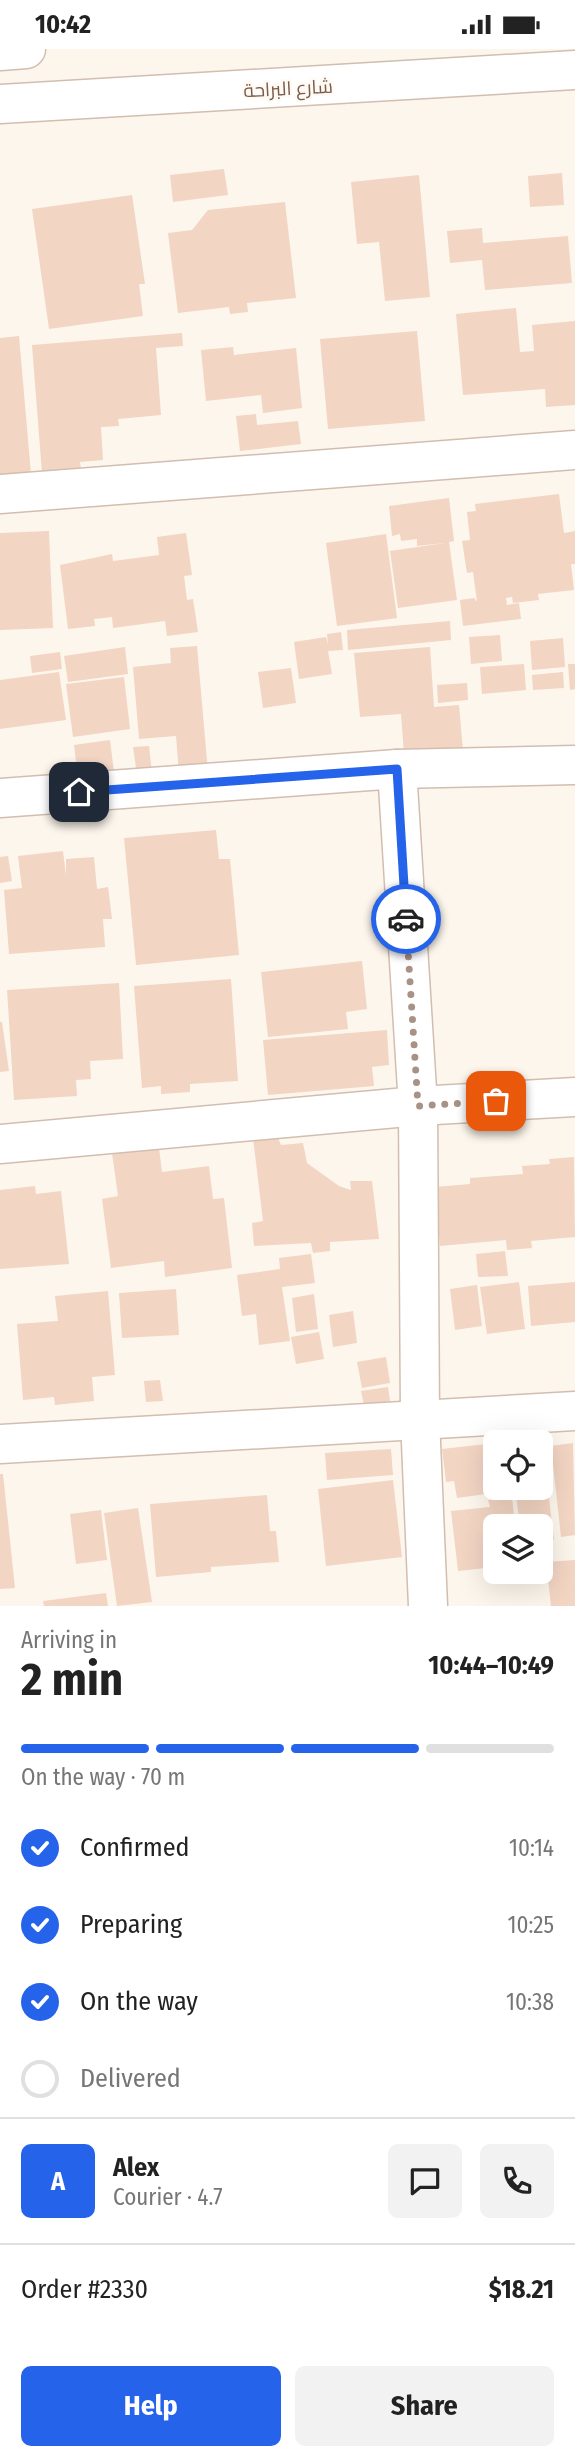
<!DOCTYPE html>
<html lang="en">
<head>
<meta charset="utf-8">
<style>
	body { margin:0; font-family:"Fira Sans Condensed",Cairo,sans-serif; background:#f2f2f2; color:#222; height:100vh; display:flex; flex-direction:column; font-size:26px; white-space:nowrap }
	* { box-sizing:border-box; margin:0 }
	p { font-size:23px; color:#767676 }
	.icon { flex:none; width:38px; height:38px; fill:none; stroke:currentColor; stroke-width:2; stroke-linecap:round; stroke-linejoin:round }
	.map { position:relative; height:1557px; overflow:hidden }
	.panel { display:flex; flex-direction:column; background:#fff; flex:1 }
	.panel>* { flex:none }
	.tools { position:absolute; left:483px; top:1381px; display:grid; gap:14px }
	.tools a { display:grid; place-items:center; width:70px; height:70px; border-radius:10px; background:#fff; box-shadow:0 7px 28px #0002; font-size:35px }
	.pin { position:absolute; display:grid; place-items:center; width:60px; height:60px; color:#fff; margin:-30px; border-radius:14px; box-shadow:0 4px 10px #0006 }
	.courier { position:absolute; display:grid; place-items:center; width:70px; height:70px; margin:-35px; border:5px solid #2563eb; border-radius:50%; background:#fff; color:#222; box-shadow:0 2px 9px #0007 }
	.overview em { font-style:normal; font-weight:700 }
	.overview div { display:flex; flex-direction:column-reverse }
	.overview { display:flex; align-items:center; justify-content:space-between; height:119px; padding:0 21px }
	h1 { font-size:46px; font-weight:700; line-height:52px }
	.bar { display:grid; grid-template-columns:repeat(4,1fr); gap:10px 7px; align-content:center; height:84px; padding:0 21px }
	.bar i { height:9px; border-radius:5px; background:#e0e0e0 }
	.bar .on { background:#2563eb }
	.bar p { grid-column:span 4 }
	.line { display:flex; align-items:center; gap:18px; padding:0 21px; border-top:2px solid #e0e0e0 }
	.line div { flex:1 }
	.round { display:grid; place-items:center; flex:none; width:74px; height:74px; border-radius:10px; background:#f2f2f2 }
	ol { padding:0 21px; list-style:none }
	li { display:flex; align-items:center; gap:21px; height:77px }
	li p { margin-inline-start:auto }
	li .icon { padding:7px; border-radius:50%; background:#2563eb; color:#fff; stroke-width:4 }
	li:last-child { color:#767676 }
	li i { width:38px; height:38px; border:4px solid #e0e0e0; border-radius:50% }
	.action { display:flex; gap:14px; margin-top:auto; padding:14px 21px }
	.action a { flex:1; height:80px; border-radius:10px; background:#2563eb; color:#fff; font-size:28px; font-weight:700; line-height:80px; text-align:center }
	.action a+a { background:#f2f2f2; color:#222 }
	.status { display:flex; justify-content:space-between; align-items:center; height:49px; padding:0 35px; background:#fff; direction:ltr }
	.status svg { height:19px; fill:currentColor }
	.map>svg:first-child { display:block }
</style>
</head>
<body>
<div class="status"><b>10:42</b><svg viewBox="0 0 49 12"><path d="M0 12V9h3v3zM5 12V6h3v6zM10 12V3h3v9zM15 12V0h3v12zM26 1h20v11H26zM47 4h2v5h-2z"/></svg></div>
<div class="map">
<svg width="575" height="1557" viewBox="0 0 575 1557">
	<rect width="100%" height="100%" fill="#fdf6ec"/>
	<g fill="#f3d5c3">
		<path d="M224,120L228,146L173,153L170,126Z"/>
		<path d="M562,124L564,156L530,158L528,127Z"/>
		<path d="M419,126L430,248L385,252L379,193L357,195L351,133Z"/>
		<path d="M132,146L145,235H139L143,267L49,280L32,160Z"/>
		<path d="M285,153L296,249L247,254L248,263L230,265L229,258L178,264L168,184L192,181L208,161Z"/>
		<path d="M482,179L483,194L568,187L572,234L485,241L482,211L450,214L447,182Z"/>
		<path d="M516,259L520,303L534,302L532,276L575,272V356L546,358L545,340L463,346L456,265Z"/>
		<path d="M417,282L425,372L328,380L320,290Z"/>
		<path d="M182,284L183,297L156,299L161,366L118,370L119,377L101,378L103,411L80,413L81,421L42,424L32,296Z"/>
		<path d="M19,287L31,425L0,428V289Z"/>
		<path d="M233,298L234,306L296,299L302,359L263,364L261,346L206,352L201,301Z"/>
		<path d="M256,365L257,376L298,372L301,395L240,402L236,367Z"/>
		<path d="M559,445L564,484L575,482V515H571L574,541L538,545L539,551L513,554L512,548L506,549L507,556L519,554L521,570L463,577L460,551L474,549L477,553L473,523L467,524L462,492L470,491L467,463L476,462L475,455Z"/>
		<path d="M449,449L454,492L449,493L457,551L398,559L390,502L445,494L417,497V490L401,492L400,485L392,487L389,457Z"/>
		<path d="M49,482L53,579L0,581V484Z"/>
		<path d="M186,484L192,526L184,527L187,551L193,550L198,583L167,587L165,572L113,579L112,568L94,570L95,577L68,580L60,516L112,505L113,512L159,506L157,488Z"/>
		<path d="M386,485L397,569L337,577L326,494Z"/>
		<path d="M450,572L451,591L348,601L347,581Z"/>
		<path d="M341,583L343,601L328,602L332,625L299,630L294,593L326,588L328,596L327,585Z"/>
		<path d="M500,586L502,612L471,615L469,588Z"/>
		<path d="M563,589L565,618L532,621L530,592Z"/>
		<path d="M197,597L208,723L179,725L176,687L139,690L133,618L171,614L170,599Z"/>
		<path d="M125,598L128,625L68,633L64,607Z"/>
		<path d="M430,598L434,658L459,656L464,713L405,718L401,665L360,668L354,604Z"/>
		<path d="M60,603L62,620L32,624L30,607Z"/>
		<path d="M524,615L526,641L482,645L480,618Z"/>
		<path d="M568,615H575V640L570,641Z"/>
		<path d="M291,619L296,654L263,659L258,623Z"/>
		<path d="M59,623L66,671L0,680V631Z"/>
		<path d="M563,623L564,639L533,641L532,626Z"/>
		<path d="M124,628L130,680L73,688L66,635Z"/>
		<path d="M467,634L468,651L438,654L437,636Z"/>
		<path d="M110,691L114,723L78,728L74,696Z"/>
		<path d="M149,697L152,724L137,726L133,698Z"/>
		<path d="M216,781L219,810H230L239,906L136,916L124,789Z"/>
		<path d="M63,802L66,827V810L94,808L97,840L108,838L112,870H103L105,898L9,905L4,841L22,839L18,807Z"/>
		<path d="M8,807L12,832L0,834V808Z"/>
		<path d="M362,912L367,960L346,963L348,980L268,988L261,923Z"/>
		<path d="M231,930L238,1032L190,1035V1043L161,1045V1037L142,1039L134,937Z"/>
		<path d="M119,934L123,1010L90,1012L91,1030L76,1031L77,1047L14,1051L7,941Z"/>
		<path d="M0,973H2L9,1022L0,1023Z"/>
		<path d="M387,981L389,1016L372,1018L374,1037L268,1046L263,991Z"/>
		<path d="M253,1089H278L281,1096L303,1094L307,1114L339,1137L351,1141L350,1132H372L379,1190L330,1193V1202L313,1204L311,1194L254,1197L252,1174L263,1172Z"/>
		<path d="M159,1099L162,1123L209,1117L213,1150L224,1149L232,1219L165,1228L164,1212L111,1219L102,1150L118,1147L112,1104Z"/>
		<path d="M574,1108L575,1188L531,1192L532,1199L507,1201L506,1191L440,1197L435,1138L470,1135V1129L523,1125L522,1117L550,1115L549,1110Z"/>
		<path d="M35,1137L36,1145L61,1142L69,1215L0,1220V1141Z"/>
		<path d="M505,1202L508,1227L478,1228L476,1205Z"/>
		<path d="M311,1205L315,1234L282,1238L290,1292L259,1296L256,1265L242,1267L237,1226L280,1220L279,1209Z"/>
		<path d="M519,1233L525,1280L487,1285L480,1238Z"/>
		<path d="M575,1233V1273L531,1277L528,1237Z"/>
		<path d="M477,1236L482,1277L455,1281L450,1240Z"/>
		<path d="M176,1240L179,1286L122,1289L119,1244Z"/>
		<path d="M108,1242L115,1326L92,1328L94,1352L55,1356L54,1348L23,1351L17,1275L58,1272L55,1247Z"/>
		<path d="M314,1245L318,1280L296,1283L292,1249Z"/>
		<path d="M353,1262L357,1294L333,1298L329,1266Z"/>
		<path d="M319,1283L324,1310L296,1315L291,1288Z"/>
		<path d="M386,1308L390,1334L362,1339L357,1313Z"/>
		<path d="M160,1331L163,1352L146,1353L144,1332Z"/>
		<path d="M388,1338L390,1352L364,1356L361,1342Z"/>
		<path d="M495,1394V1438H507L508,1442L457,1449L454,1432L446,1433L442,1400Z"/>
		<path d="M573,1394L575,1486L561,1488L551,1397Z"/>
		<path d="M545,1395L549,1438H541V1396Z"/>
		<path d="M391,1400L393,1426L327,1431L325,1404Z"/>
		<path d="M0,1425H3L15,1539L0,1540Z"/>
		<path d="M393,1431L402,1508L326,1517L318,1440Z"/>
		<path d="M548,1441L554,1491L541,1493V1477H520L516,1446Z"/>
		<path d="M267,1446L270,1482H276L279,1513L211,1518V1523L156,1528L150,1455Z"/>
		<path d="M512,1448L515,1477H495V1518L458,1522L451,1462L490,1458L488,1451Z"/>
		<path d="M138,1459L152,1553L117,1557L104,1464Z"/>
		<path d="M101,1461L107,1511L76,1515L70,1465Z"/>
		<path d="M575,1511V1557H551L546,1513Z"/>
		<path d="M106,1544L108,1557H44L43,1552Z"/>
	</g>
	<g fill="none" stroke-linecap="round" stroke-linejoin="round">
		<defs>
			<g id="minor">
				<path d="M0,2L26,0"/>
				<path d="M0,55L575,21"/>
				<path d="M0,445L575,401"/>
				<path d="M397,720L418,1057L420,1370L428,1557"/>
				<path d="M0,749L397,720L575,716"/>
				<path d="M0,1095L418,1057L575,1048"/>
				<path d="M0,1395L575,1362"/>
			</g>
		</defs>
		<use href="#minor" stroke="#d1beb0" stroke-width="41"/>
		<use href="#minor" stroke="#fff" stroke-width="38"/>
	</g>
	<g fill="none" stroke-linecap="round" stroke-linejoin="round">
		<path stroke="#a89285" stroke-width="7" stroke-dasharray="0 12.6" d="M406,870L418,1057L496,1052"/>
		<path stroke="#2563eb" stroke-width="9" d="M79,743L397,720L406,870"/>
	</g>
	<g text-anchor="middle" stroke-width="5" stroke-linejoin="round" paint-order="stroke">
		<g font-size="19" fill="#7a5c4d" stroke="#fffaf3">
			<text transform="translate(288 39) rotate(-3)" y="7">شارع البراحة</text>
		</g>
	</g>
</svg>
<div class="tools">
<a><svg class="icon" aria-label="locate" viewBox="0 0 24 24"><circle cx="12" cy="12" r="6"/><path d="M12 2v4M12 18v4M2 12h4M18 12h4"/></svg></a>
<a><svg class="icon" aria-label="layers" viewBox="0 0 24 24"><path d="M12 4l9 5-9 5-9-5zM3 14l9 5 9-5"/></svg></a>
</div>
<div class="pin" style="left:496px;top:1052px;background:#ea580c"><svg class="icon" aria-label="bag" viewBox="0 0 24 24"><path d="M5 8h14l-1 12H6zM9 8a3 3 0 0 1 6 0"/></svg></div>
<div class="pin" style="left:79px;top:743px;background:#1f2937"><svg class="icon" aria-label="home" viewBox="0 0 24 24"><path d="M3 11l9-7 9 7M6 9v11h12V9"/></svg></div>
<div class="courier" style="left:406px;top:870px"><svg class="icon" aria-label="car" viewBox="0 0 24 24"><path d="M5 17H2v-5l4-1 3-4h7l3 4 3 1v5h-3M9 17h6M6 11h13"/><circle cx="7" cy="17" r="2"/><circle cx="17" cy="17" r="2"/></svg></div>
</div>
<section class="panel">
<div class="overview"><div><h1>2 min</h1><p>Arriving in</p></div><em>10:44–10:49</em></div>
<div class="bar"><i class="on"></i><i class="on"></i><i class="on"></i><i></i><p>On the way · 70 m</p></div>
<ol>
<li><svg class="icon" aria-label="check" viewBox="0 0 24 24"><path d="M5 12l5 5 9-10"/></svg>Confirmed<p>10:14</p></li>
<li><svg class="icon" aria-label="check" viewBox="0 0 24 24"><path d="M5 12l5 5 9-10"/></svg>Preparing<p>10:25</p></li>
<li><svg class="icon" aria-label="check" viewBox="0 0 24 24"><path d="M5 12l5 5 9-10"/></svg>On the way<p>10:38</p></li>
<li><i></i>Delivered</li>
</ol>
<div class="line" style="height:126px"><b class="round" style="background:#2563eb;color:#fff">A</b><div><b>Alex</b><p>Courier · 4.7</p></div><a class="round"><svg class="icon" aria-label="chat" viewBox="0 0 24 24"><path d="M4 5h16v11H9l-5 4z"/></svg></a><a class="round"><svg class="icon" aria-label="phone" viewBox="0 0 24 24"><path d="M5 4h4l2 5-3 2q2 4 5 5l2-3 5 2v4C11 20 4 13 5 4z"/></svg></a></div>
<div class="line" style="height:91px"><div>Order #2330</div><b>$18.21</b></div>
<div class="action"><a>Help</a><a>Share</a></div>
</section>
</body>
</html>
